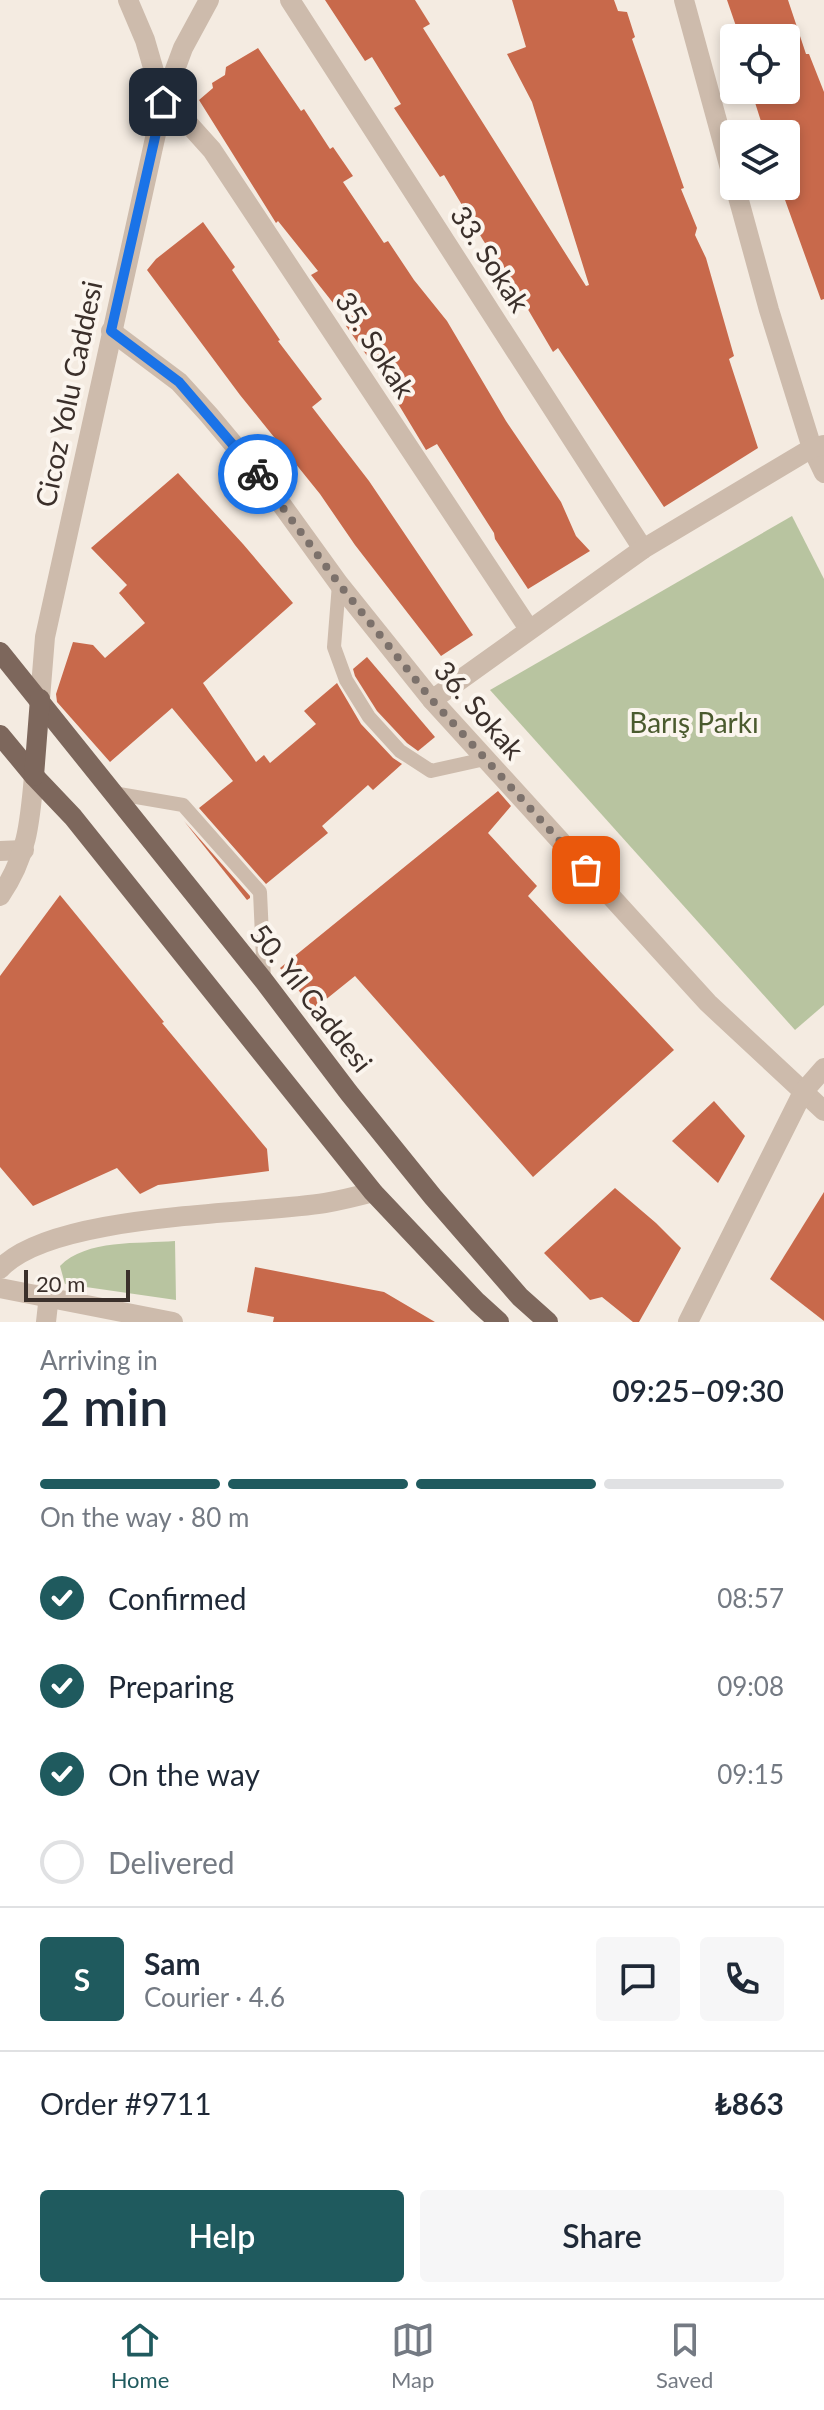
<!DOCTYPE html>
<html lang="en">
<head>
<meta charset="utf-8">
<style>
	body { margin:0; font-family:Lato,sans-serif; background:#f6f6f7; color:#1f2937; height:100vh; display:flex; flex-direction:column; font-size:30px; white-space:nowrap }
	* { box-sizing:border-box; margin:0 }
	p { font-size:26px; color:#747a83 }
	.icon { flex:none; width:44px; height:44px; fill:none; stroke:currentColor; stroke-width:2; stroke-linecap:round; stroke-linejoin:round }
	.map { position:relative; height:1322px; overflow:hidden }
	.details { display:flex; flex-direction:column; background:#fff; flex:1 }
	.details>* { flex:none }
	.controls { position:absolute; left:720px; top:24px; display:grid; gap:16px }
	.controls a { display:grid; place-items:center; width:80px; height:80px; border-radius:8px; background:#fff; box-shadow:0 4px 12px #0003; font-size:40px }
	.scale { position:absolute; left:24px; bottom:20px; width:106px; box-sizing:border-box; padding-left:8px; border:4px solid #3b302b; border-top:0; font-size:22px; line-height:28px; white-space:nowrap; color:#3b302b; -webkit-text-stroke:6px #fbf5ee; paint-order:stroke }
	.pin { position:absolute; display:grid; place-items:center; width:68px; height:68px; color:#fff; margin:-34px; border-radius:16px; box-shadow:0 4px 12px #0006 }
	.courier { position:absolute; display:grid; place-items:center; width:80px; height:80px; margin:-40px; border:6px solid #1a73e8; border-radius:50%; background:#fff; color:#222; box-shadow:0 2px 10px #0007 }
	.summary em { font-style:normal; font-weight:600 }
	.summary div { display:flex; flex-direction:column-reverse }
	.summary { display:flex; align-items:center; justify-content:space-between; height:136px; padding:0 40px }
	h1 { font-size:52px; font-weight:600; line-height:60px }
	.bar { display:grid; grid-template-columns:repeat(4,1fr); gap:12px 8px; align-content:center; height:96px; padding:0 40px }
	.bar i { height:10px; border-radius:6px; background:#e0e1e3 }
	.bar .selected { background:#1f5a5e }
	.bar p { grid-column:span 4 }
	.line { display:flex; align-items:center; gap:20px; padding:0 40px; border-top:2px solid #e0e1e3 }
	.line div { flex:1 }
	.round { display:grid; place-items:center; flex:none; width:84px; height:84px; border-radius:8px; background:#f6f6f7 }
	ol { padding:0 40px; list-style:none }
	li { display:flex; align-items:center; gap:24px; height:88px }
	li p { margin-inline-start:auto }
	li .icon { padding:8px; border-radius:50%; background:#1f5a5e; color:#fff; stroke-width:4 }
	li:last-child { color:#747a83 }
	li i { width:44px; height:44px; border:4px solid #e0e1e3; border-radius:50% }
	.button { display:flex; gap:16px; margin-top:auto; padding:16px 40px }
	.button a { flex:1; height:92px; border-radius:8px; background:#1f5a5e; color:#fff; font-size:32px; font-weight:600; line-height:92px; text-align:center }
	.button a+a { background:#f6f6f7; color:#1f2937 }
	.tabs { display:flex; justify-content:space-around; align-items:center; height:112px; border-top:2px solid #e0e1e3; background:#fff; font-size:22px; color:#747a83 }
	.tabs a { display:grid; justify-items:center; gap:4px }
	.tabs .selected { color:#1f5a5e }
	.map>svg:first-child { display:block }
</style>
</head>
<body>
<div class="map">
<svg width="824" height="1322" viewBox="0 0 824 1322">
	<rect width="100%" height="100%" fill="#f4ebe1"/>
	<g fill="#b8c4a0">
		<path d="M792,516L824,579V1005L795,1030L490,690Z"/>
		<path d="M175,1241L176,1300L65,1284L60,1266C86,1239 139,1244 175,1241Z"/>
	</g>
	<g fill="#c8694b">
		<path d="M325,0H415L430,24L423,28L586,286L589,285L532,102L507,54L526,47L512,0H614L618,11L627,12L635,37L632,39L684,188L681,189L697,228L695,235L706,258L734,356L729,359L758,448L664,507L558,348L553,352L503,267L501,268L483,240L444,175L440,177L394,108L401,104L372,57L365,61Z"/>
		<path d="M727,0H788L806,54H809L824,92V299L821,300L780,186H786V134H765L751,90H786V38H735L734,35L738,32Z"/>
		<path d="M258,48L301,111L304,109L330,149L333,147L353,176L343,182L384,243L388,241L414,280L447,321L506,421L561,502L576,536L590,551L528,589L495,539L494,533L437,444L426,450L382,377L346,326L349,323L311,275L318,271L278,221L276,223L199,100L213,88L212,83L225,75L226,67Z"/>
		<path d="M203,222L235,267L232,270L280,340L278,341L322,399L312,407L369,481L473,635L441,656L355,545L320,494L240,395L147,270L156,259Z"/>
		<path d="M178,473L243,544L293,603L203,683L256,762L264,755L270,763L316,724L304,711L337,683L361,724L393,758L402,764L373,790L368,785L322,826L328,833L266,884L199,808L233,781L172,708L110,762L57,702L56,694L73,642L93,645L105,658L145,623L119,593L127,585L91,548Z"/>
		<path d="M367,657L435,737L418,751L407,743L377,711L355,676L353,669Z"/>
		<path d="M498,791L511,806L488,833L537,886L528,896L674,1050L533,1177L355,976L314,1009L280,968Z"/>
		<path d="M184,821L250,896V898L247,900Z"/>
		<path d="M60,895L164,1022L162,1023L267,1149L269,1171L158,1185L140,1194L117,1168L33,1206L0,1167V976Z"/>
		<path d="M714,1101L745,1136L718,1183L672,1141Z"/>
		<path d="M615,1188L656,1223L681,1248L639,1322H633L602,1297L590,1300L544,1253Z"/>
		<path d="M824,1192V1321L770,1279Z"/>
		<path d="M255,1267L384,1292L435,1322H273L274,1317L247,1312Z"/>
	</g>
	<g fill="none" stroke-linecap="round" stroke-linejoin="round">
		<g stroke="#cdbbac" stroke-width="14">
			<path d="M339,584L334,647L346,680L369,717L400,751L431,771L485,759"/>
			<path d="M113,793L183,805L260,892L264,980"/>
		</g>
		<g stroke="#cdbbac" stroke-width="20">
			<path d="M290,0L643,549"/>
			<path d="M684,0L734,183"/>
			<path d="M163,102L185,120L212,150L529,629"/>
			<path d="M735,186L769,310L812,448L824,473"/>
			<path d="M111,331L179,382L209,415L266,483L339,584L432,700L708,1003L824,1111"/>
			<path d="M432,700L643,549L812,448L824,445"/>
			<path d="M0,851L24,850"/>
			<path d="M0,1269C51,1213 249,1215 325,1203C342,1200 358,1196 373,1192"/>
			<path d="M0,1288L173,1322"/>
			<path d="M46,1322L49,1295"/>
			<path d="M688,1322L803,1092L824,1068"/>
		</g>
		<g stroke="#cdbbac" stroke-width="20">
			<path d="M128,0L145,40L163,102"/>
			<path d="M40,699L45,637L163,102L183,48L209,0"/>
			<path d="M0,896C27,857 30,823 34,776"/>
		</g>
		<g stroke="#7d675c" stroke-width="20">
			<path d="M0,652L264,981L349,1093L433,1197L520,1297L548,1322"/>
			<path d="M0,735L34,776L73,817L373,1192L477,1302L499,1322"/>
			<path d="M34,776L40,699"/>
		</g>
	</g>
	<g fill="none" stroke-linecap="round" stroke-linejoin="round">
		<path stroke="#7c716b" stroke-width="8" stroke-dasharray="0 14.4" d="M258,474L339,584L432,700L586,870"/>
		<path stroke="#1a73e8" stroke-width="10" d="M163,102L111,331L179,382L258,474"/>
	</g>
	<g text-anchor="middle" stroke-width="8" stroke-linejoin="round" paint-order="stroke">
		<g font-size="28" fill="#3b302b" stroke="#fbf5ee">
			<text transform="translate(490 259) rotate(57)" y="10">33. Sokak</text>
			<text transform="translate(375 345) rotate(57)" y="10">35. Sokak</text>
			<text transform="translate(69 394) rotate(-78)" y="10">Cicoz Yolu Caddesi</text>
			<text transform="translate(479 710) rotate(49)" y="10">36. Sokak</text>
			<text transform="translate(311 998) rotate(52)" y="10">50. Yıl Caddesi</text>
		</g>
		<g font-size="28" fill="#4a5a2e" stroke="#fbf5ee">
			<text x="694" y="733">Barış Parkı</text>
		</g>
	</g>
</svg>
<div class="controls">
<a><svg class="icon" aria-label="locate" viewBox="0 0 24 24"><circle cx="12" cy="12" r="6"/><path d="M12 2v4M12 18v4M2 12h4M18 12h4"/></svg></a>
<a><svg class="icon" aria-label="layers" viewBox="0 0 24 24"><path d="M12 4l9 5-9 5-9-5zM3 14l9 5 9-5"/></svg></a>
</div>
<div class="scale">20 m</div>
<div class="pin" style="left:586px;top:870px;background:#ea580c"><svg class="icon" aria-label="bag" viewBox="0 0 24 24"><path d="M5 8h14l-1 12H6zM9 8a3 3 0 0 1 6 0"/></svg></div>
<div class="pin" style="left:163px;top:102px;background:#1f2937"><svg class="icon" aria-label="home" viewBox="0 0 24 24"><path d="M3 11l9-7 9 7M6 9v11h12V9"/></svg></div>
<div class="courier" style="left:258px;top:474px"><svg class="icon" aria-label="bike" viewBox="0 0 24 24"><circle cx="6" cy="16" r="4"/><circle cx="18" cy="16" r="4"/><path d="M6 16l4-8h5l3 8M10 8l3 8H6M13 5h3"/></svg></div>
</div>
<section class="details">
<div class="summary"><div><h1>2 min</h1><p>Arriving in</p></div><em>09:25–09:30</em></div>
<div class="bar"><i class="selected"></i><i class="selected"></i><i class="selected"></i><i></i><p>On the way · 80 m</p></div>
<ol>
<li><svg class="icon" aria-label="check" viewBox="0 0 24 24"><path d="M5 12l5 5 9-10"/></svg>Confirmed<p>08:57</p></li>
<li><svg class="icon" aria-label="check" viewBox="0 0 24 24"><path d="M5 12l5 5 9-10"/></svg>Preparing<p>09:08</p></li>
<li><svg class="icon" aria-label="check" viewBox="0 0 24 24"><path d="M5 12l5 5 9-10"/></svg>On the way<p>09:15</p></li>
<li><i></i>Delivered</li>
</ol>
<div class="line" style="height:144px"><b class="round" style="background:#1f5a5e;color:#fff">S</b><div><b>Sam</b><p>Courier · 4.6</p></div><a class="round"><svg class="icon" aria-label="chat" viewBox="0 0 24 24"><path d="M4 5h16v11H9l-5 4z"/></svg></a><a class="round"><svg class="icon" aria-label="phone" viewBox="0 0 24 24"><path d="M5 4h4l2 5-3 2q2 4 5 5l2-3 5 2v4C11 20 4 13 5 4z"/></svg></a></div>
<div class="line" style="height:104px"><div>Order #9711</div><b>₺863</b></div>
<div class="button"><a>Help</a><a>Share</a></div>
</section>
<nav class="tabs">
<a class="selected"><svg class="icon" aria-label="home" viewBox="0 0 24 24"><path d="M3 11l9-7 9 7M6 9v11h12V9"/></svg>Home</a>
<a><svg class="icon" aria-label="map" viewBox="0 0 24 24"><path d="M3 6l6-2 6 2 6-2v14l-6 2-6-2-6 2zM9 4v14M15 6v14"/></svg>Map</a>
<a><svg class="icon" aria-label="saved" viewBox="0 0 24 24"><path d="M7 4h10v16l-5-4-5 4z"/></svg>Saved</a>
</nav>
</body>
</html>
